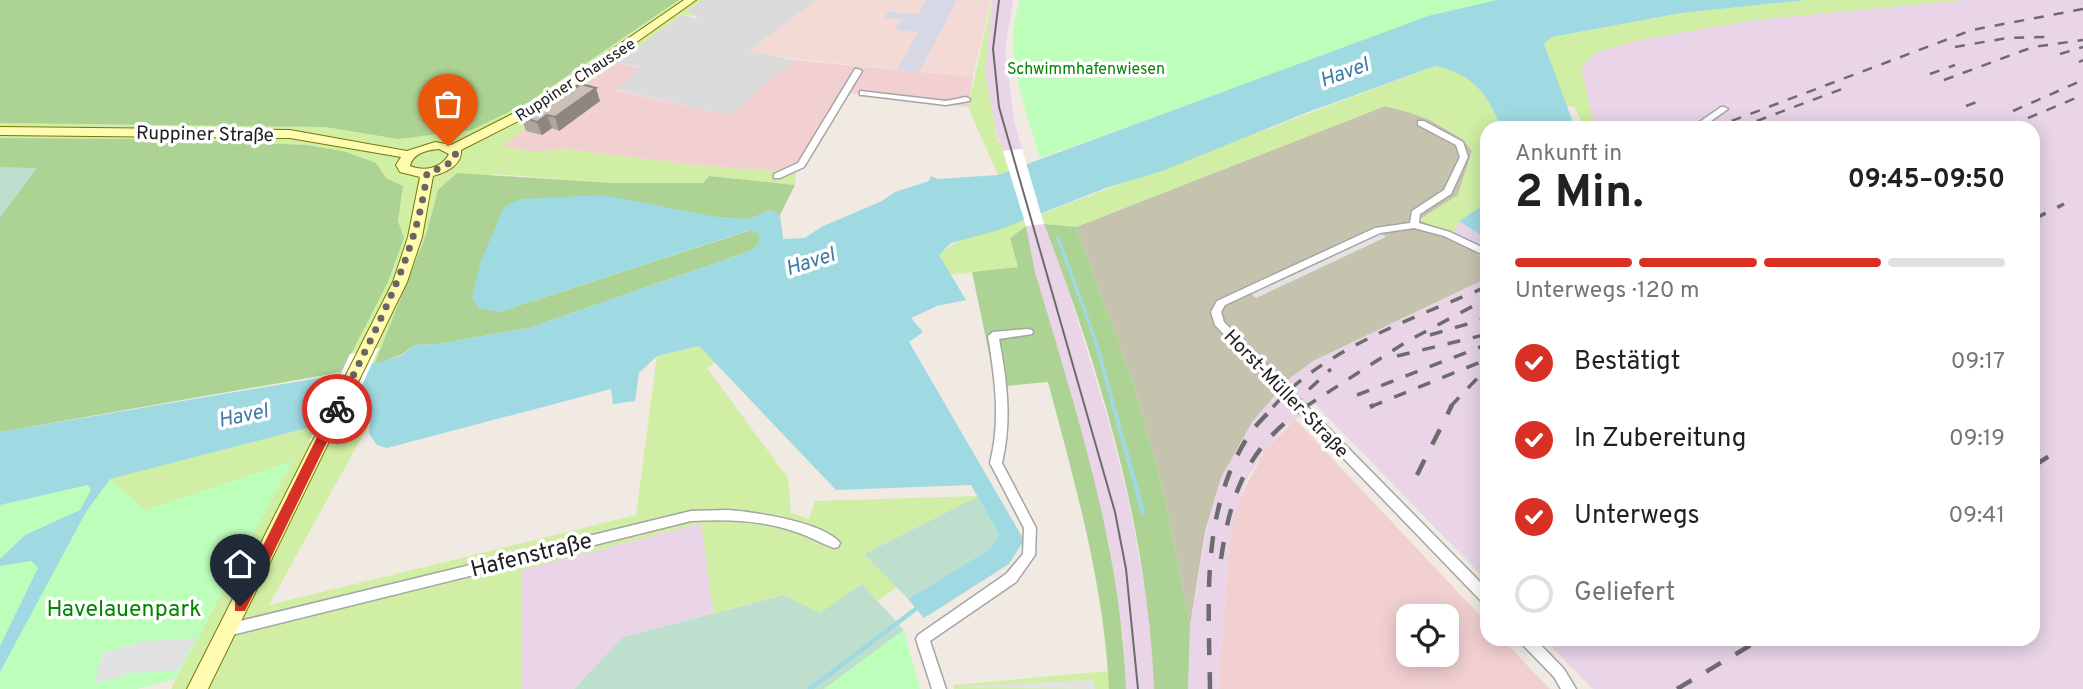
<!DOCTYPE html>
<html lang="de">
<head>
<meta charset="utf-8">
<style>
	body { margin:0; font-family:Overpass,sans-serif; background:#f2f2f2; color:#202124; height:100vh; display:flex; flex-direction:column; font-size:26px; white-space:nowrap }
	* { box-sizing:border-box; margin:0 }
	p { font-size:23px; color:#757577 }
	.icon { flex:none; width:38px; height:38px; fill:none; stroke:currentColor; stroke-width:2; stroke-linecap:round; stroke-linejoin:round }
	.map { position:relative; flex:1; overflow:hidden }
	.drawer { position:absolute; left:1480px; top:121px; width:560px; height:525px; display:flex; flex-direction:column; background:#fff; border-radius:21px; box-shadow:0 4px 18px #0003 }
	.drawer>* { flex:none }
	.fabs { position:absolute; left:1396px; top:604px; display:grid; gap:14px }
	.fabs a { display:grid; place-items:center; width:63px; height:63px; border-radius:14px; background:#fff; box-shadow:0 4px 18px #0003; font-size:35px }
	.pin { position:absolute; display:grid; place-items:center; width:60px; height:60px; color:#fff; margin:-72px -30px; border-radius:50% 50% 50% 0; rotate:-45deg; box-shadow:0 0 7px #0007 }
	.pin .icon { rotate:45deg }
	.courier { position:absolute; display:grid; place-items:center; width:70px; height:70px; margin:-35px; border:5px solid #d93025; border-radius:50%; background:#fff; color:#222; box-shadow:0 2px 9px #0007 }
	.headline em { font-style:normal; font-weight:700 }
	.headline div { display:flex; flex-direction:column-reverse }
	.headline { display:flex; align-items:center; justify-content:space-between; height:119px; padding:0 35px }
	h1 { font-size:46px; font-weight:700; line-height:52px }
	.bar { display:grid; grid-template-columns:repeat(4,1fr); gap:10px 7px; align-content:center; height:84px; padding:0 35px }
	.bar i { height:9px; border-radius:5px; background:#e0e0e0 }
	.bar .current { background:#d93025 }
	.bar p { grid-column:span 4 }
	ol { padding:0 35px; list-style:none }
	li { display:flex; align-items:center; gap:21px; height:77px }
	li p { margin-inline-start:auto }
	li .icon { padding:7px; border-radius:50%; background:#d93025; color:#fff; stroke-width:4 }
	li:last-child { color:#757577 }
	li i { width:38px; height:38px; border:4px solid #e0e0e0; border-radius:50% }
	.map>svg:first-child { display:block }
</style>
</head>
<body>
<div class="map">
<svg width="2083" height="689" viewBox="0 0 2083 689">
	<rect width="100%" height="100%" fill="#f0eae3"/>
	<path fill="#dcdbdb" d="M703,0H817L749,51L794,60L729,116L614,89L640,67L614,62L681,15L695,18L698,16L686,12Z"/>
	<g fill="#f2d0d2" fill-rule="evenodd">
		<path d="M794,60L973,77L968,107L848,93L796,173L696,165L565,149L537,152L501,146L614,62L641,68L615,90L729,116Z"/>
		<path d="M1295,419L1487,623L1488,639H1502L1550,689H1218L1230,534L1237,503L1265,450ZM1409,616H1447V654H1409Z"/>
	</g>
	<g fill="#e9d4e8">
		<path d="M992,0H1013L1005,50L1014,121L1022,149L1003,151L991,115L985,74Z"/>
		<path d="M1963,0H2083V689H1593L1544,639H2034V128H1595L1580,67L1595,53L1639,40L1754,20Z"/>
		<path d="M1459,221L1487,239V262L1454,234Z"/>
		<path d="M1044,224L1062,270L1107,416L1129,503L1152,627L1154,689H1126L1124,641L1108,540L1035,272L1026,226Z"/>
		<path d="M1487,278V581L1315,404L1285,427L1265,450L1249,475L1237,503L1230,534L1218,689H1188L1190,625L1206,532L1221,478L1252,422L1290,378L1313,361Z"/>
		<path d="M701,523L714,613L623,637L574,689H521V570Z"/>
	</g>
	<path fill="#f3dad4" d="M817,0H991L973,77L794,59L749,51Z"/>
	<path fill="#c5c3ad" d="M1385,106L1422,115L1466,141L1472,151L1458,195L1454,234L1487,262V278L1313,361L1290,378L1252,422L1221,478L1205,532L1190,625L1164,493L1133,381L1076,227Z"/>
	<g fill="#d0efa4">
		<path d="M679,0H703L687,11L698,16L681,15L502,146L537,152L565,149L696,165L796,173L795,185L709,176L703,183H613L495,174L438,190L426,235L374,365L342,372L388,282L404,238L398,221L403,187L386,178L376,163L308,145L157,139L0,138V123L325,127L398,139L529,102Z"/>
		<path d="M992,0L985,74L998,142L1001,143L1009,171L998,175L968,107Z"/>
		<path d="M1806,0H1963L1754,20L1639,40L1595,53L1581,67L1595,128H1584L1575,107L1566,106L1544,44L1552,37L1681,13Z"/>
		<path d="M1435,66C1472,74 1488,93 1501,128H1488L1487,203L1459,221L1454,234L1418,220L1458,195L1472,151C1454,124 1415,114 1385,106L1076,227L1044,224L1041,214Z"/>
		<path d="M1023,220L1026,226L1010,238L1018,267L948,275L939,255C960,234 996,231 1023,220Z"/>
		<path d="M700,346L715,362L707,368L788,478L791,513L809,519L815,501L979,496L864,554L897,587L878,601L862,584L820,614L784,595L714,613L701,523L522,570L521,689H171L291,462L145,510L109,479L350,417L370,422L269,605L636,515L657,356Z"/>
		<path d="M1108,671L1109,689H954L953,685Z"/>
	</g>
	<g fill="#acd394">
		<path d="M0,0H679L529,102L472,130L398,139L325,127L0,123Z"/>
		<path d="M0,138L157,139L308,145L346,152L376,163L386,178L403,186L398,221L404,238L388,282L342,372L0,432Z"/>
		<path d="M457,173L613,183H703L709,176L795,185L780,215L771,210L747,220L718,217L499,312L751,230L759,234V244L750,251L529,328L438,344L415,345L401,355L374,365L426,235L438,190Z"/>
		<path d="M1044,224L1076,227L1133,381L1164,493L1190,625L1188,689H1154C1148,532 1101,371 1044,224Z"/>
		<path d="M1026,226L1035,272C1075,408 1121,546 1126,689H1109C1104,584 1075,484 1048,382L996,387L972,272L1018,267L1010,238Z"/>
	</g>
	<g fill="#bedfcd">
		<path d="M0,167L37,168L0,218Z"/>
		<path d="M979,496L999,532L990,549L908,599L864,554Z"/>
		<path d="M862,584L904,630L824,689H574L623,637L784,595L820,613Z"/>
	</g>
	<g fill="#bdfebb">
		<path d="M1020,0H1506L1413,24L1040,158C1025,108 1002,50 1020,0Z"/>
		<path d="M292,461L176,679L137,689H0V672L86,512L109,479L145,510Z"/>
		<path d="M88,485L91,495L80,510L25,535L0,559V505Z"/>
		<path d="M31,561L38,567L36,579L0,646V566Z"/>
		<path d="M904,630L920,689H824Z"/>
	</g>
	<g fill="#e2e2e2">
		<path d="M1380,233L1386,237L1256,298L1250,293Z"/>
		<path d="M196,638L179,670L132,673L95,684L102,653L146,641Z"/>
		<path d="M1094,680L1095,689L953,687Z"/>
	</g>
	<path fill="#d7d8e6" d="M926,0H957L919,72L897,70L918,32L895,30L901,19L884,18L888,12L918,14Z"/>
	<g fill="#9fd9e1">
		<path d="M1497,0H1806L1681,13L1552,37L1544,44L1575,128H1501C1488,93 1472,74 1435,66L1303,114L1162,171L1106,188L999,230L951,243L939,255L966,300L937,306L911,318L923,332L909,342L1024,540L1009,564L924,618L908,599L990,549L999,533L971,485L836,490L699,346L657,356L639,373L635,401L613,404L611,389L387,448L377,445L369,434L370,422L350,417L110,479L86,512L0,672V646L38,568L31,561L0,566V559L25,535L80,510L91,490L88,485L0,505V432L330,376L401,356L415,345L438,344L529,328L750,251L759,244V234L750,230L499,312L479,308L472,298L481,261L504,207L520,199L603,195L717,217L747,219L772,210L780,215L783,239L805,238L821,227L882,201L895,192L929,181L931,176L938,179L998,175L1428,16Z"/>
		<path d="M1487,203V239L1459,221Z"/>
	</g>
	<g fill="#fff">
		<path d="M1022,149L1044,224L1026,226L1003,151Z"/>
		<path d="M379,348L338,438L309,442L350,354Z"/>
	</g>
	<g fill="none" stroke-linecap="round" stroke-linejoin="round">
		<path stroke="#9fd9e1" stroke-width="3.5" d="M1058,238L1095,339L1114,407"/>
		<g stroke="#9fd9e1" stroke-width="4.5">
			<path d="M1113,405L1143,512"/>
			<path d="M810,689L917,608"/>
		</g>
		<defs>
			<g id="street">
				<path d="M855,69H858L862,71L804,167L780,178H774V174L798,163Z"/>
				<path d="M860,91L946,101L966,97L970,99L969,101L946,105L863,95H860Z"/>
				<path d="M1721,107H1724L1728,109L1701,128H1691Z"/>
				<path d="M1418,121H1424L1463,142L1468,157L1451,194L1420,214L1419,223L1450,232L1488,250V257L1444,236L1414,228L1380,233L1225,305L1221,312L1224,322L1488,590V604L1483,603L1215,325L1211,312L1217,301L1375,228L1410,223L1412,211L1444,190L1460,157L1456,145L1418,125Z"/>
				<path d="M1028,329L1032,330L1033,332L1032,334L999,339C1007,381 1012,421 1002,463L1036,528L1035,555L1016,582L930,641L946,689H932L916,639L918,635L1006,574L1023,554L1024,528L990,463C1001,420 995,379 988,336L993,332Z"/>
				<path d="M728,510C754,512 824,522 840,543L838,547L834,548C822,544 811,537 799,533C764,520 727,519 691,521L228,636L223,634L221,630L223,626L228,624L691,511Z"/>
				<path d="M1519,639H1535L1564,669L1576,689H1561L1554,677L1521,643Z"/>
			</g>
			<path id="secondary" d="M684,0H696L542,109L461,150C462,165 447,172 433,176L422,237L407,282L208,689H187L393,282L408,237L420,177L400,172L396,165L401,157L290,138L0,135V127L290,130L407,151L435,142L451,145L534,103ZM439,149L449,154C442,168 425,172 410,166C413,153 427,150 439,149Z"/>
		</defs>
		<use href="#street" stroke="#a5a5a5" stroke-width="3"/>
		<use href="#secondary" stroke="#787900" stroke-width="2"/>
		<use href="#street" fill="#fff" fill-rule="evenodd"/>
		<use href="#secondary" fill="#fffbb1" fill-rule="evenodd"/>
		<path stroke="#6c6c6c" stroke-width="2" d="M999,0L993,49L999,107L1115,512L1126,569L1138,689"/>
		<g stroke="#6c6c6c" stroke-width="2.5" stroke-dasharray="10 10" stroke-linecap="butt">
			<path d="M1955,47L2007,38L2048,37"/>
			<path d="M2060,54L2083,47"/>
			<path d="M2079,62L2083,60"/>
			<path d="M1930,74L1955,65"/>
			<path d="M1944,80L2033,47L2083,40"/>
			<path d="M1966,106L1982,100"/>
			<path d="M2013,111L2083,80"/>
			<path d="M2028,118L2083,95"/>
			<path d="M1713,128L1972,30L2083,9"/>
			<path d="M1738,128L1850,86"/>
		</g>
		<g stroke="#6c6c6c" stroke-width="3.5" stroke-dasharray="13 13" stroke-linecap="butt">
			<path d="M2034,219L2064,204"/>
			<path d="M1430,335L1488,318"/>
			<path d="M1397,356L1488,334"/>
			<path d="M1357,395L1488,344"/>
			<path d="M1273,407C1322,349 1420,316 1488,286"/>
			<path d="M1290,407L1331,369"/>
			<path d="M1305,407L1406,342L1488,298"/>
			<path d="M1370,407L1488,359"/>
			<path d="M1450,407L1488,367"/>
		</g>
		<g stroke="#6c6c6c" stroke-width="4.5" stroke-dasharray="17 17" stroke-linecap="butt">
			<path d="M1290,407L1292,405"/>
			<path d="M1370,407L1374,405"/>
			<path d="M2034,466L2049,456"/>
			<path d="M1417,475L1452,405"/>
			<path d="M1221,559C1231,491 1248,446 1308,405"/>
			<path d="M1210,689C1209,604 1200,514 1247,438C1254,426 1266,416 1275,405"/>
			<path d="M1677,689L1761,639"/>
		</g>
	</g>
	<path fill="#afa49e" d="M600,101L559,131L552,128L542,135L526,131L521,117L545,109Z"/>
	<g fill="#8f8681">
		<path d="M596,88L600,101L559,131L555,117Z"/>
		<path d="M547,115L552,128L542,135L537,122Z"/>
	</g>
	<path fill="#ccbfb8" stroke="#8f8681" stroke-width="2" d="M581,84L596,88L555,117L547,115L537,122L521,117L537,107L545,109Z"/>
	<path fill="#d93025" d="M337,404L343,409L245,611H235V602L331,409Z"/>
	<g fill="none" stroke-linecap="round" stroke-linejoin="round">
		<path stroke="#686563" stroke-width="7" stroke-dasharray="0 12.6" d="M337,409C374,331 416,259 427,173L446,166L456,155L448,146"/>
	</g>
	<g text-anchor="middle" stroke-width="7" stroke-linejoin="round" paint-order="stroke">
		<g font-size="16" fill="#048502" stroke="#fff">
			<text x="1086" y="74">Schwimmhafenwiesen</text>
		</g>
		<g font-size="16" fill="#1e1e1e" stroke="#fff">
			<text transform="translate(575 79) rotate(-33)" y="6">Ruppiner Chaussee</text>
		</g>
		<g font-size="19" fill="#1e1e1e" stroke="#fff">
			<text transform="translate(205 133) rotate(1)" y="7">Ruppiner Straße</text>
			<text transform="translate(1287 393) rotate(46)" y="7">Horst-Müller-Straße</text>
		</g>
		<g font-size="21" font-style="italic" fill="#3d7ba6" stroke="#fff">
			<text transform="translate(1344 72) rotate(-20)" y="7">Havel</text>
			<text transform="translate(810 261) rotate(-18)" y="7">Havel</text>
			<text transform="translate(243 415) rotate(-12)" y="7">Havel</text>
		</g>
		<g font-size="23" fill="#1e1e1e" stroke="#fff">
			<text transform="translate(531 554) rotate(-14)" y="8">Hafenstraße</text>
		</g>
		<g font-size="23" fill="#048502" stroke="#fff">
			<text x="124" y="616">Havelauenpark</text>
		</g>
	</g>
</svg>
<div class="fabs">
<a><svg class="icon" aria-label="locate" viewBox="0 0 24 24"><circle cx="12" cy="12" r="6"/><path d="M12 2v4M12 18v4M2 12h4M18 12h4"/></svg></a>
</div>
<div class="pin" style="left:448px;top:146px;background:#ea580c"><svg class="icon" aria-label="bag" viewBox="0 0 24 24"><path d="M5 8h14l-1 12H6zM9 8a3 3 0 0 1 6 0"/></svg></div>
<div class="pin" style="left:240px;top:606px;background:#1f2937"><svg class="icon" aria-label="home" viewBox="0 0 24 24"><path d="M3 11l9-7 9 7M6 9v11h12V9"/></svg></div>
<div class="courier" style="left:337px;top:409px"><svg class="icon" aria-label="bike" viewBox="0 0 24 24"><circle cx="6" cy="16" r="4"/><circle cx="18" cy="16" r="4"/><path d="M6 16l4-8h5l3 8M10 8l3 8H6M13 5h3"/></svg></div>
<section class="drawer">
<div class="headline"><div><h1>2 Min.</h1><p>Ankunft in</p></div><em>09:45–09:50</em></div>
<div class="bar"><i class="current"></i><i class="current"></i><i class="current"></i><i></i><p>Unterwegs · 120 m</p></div>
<ol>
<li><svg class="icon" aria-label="check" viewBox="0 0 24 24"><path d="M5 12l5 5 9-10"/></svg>Bestätigt<p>09:17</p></li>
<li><svg class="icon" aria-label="check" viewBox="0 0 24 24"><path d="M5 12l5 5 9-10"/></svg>In Zubereitung<p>09:19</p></li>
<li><svg class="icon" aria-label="check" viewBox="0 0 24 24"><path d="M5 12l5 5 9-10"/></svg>Unterwegs<p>09:41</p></li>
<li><i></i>Geliefert</li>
</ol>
</section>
</div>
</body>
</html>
